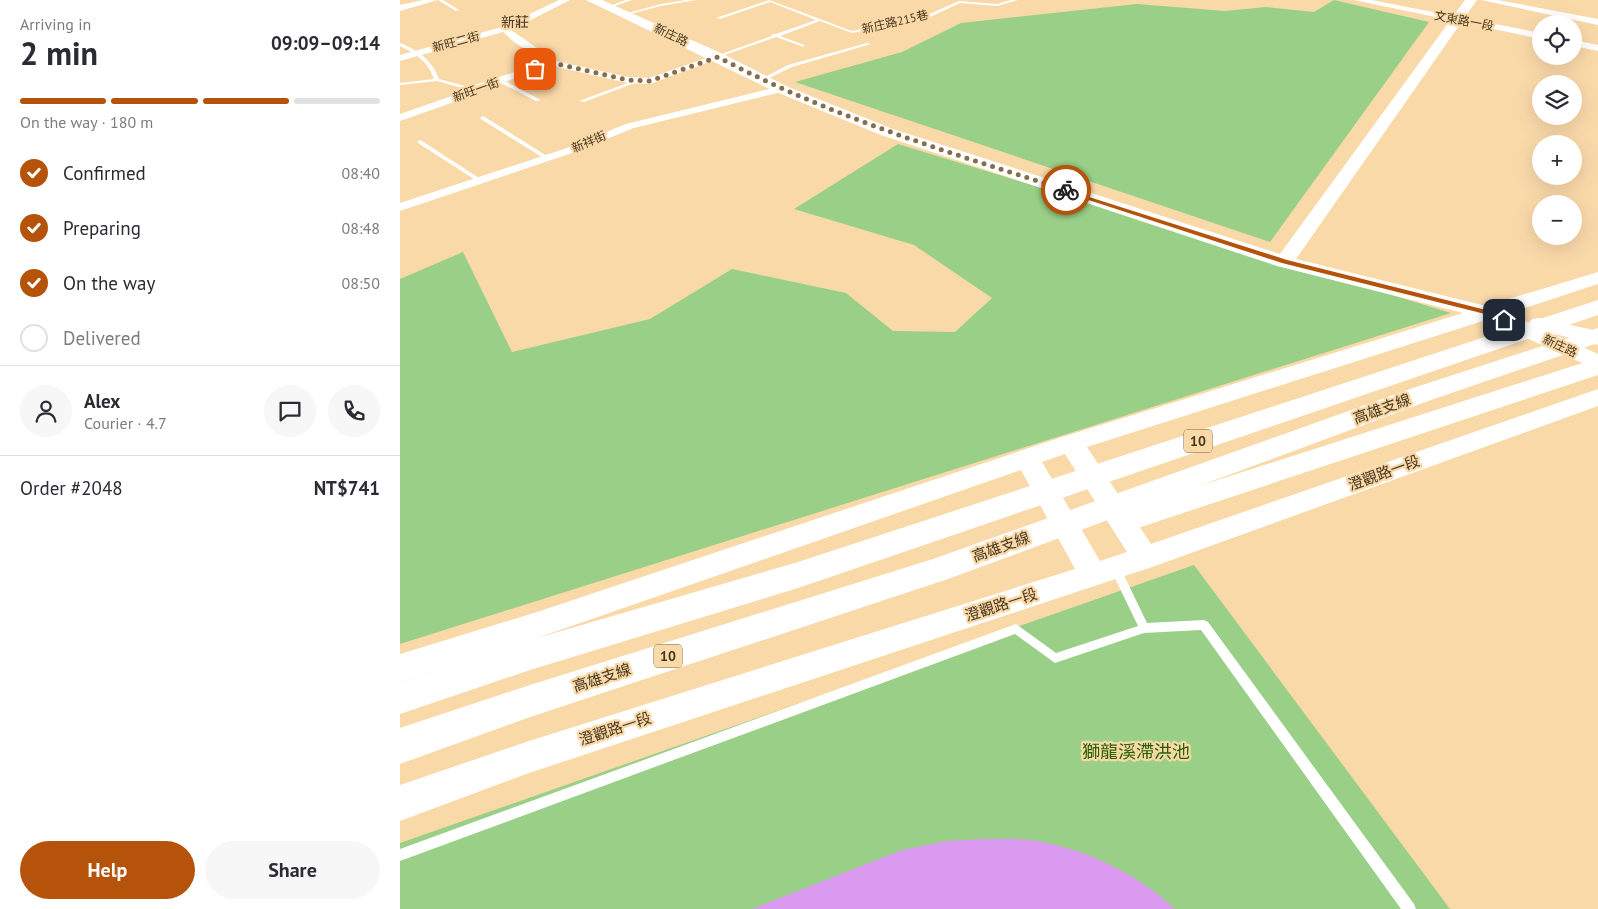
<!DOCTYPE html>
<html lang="en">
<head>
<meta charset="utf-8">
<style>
	body { margin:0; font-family:"PT Sans","Noto Sans TC",sans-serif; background:#f7f7f7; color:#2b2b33; height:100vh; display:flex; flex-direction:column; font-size:19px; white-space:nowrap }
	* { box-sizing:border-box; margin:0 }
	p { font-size:16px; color:#7c7c81 }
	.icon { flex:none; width:28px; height:28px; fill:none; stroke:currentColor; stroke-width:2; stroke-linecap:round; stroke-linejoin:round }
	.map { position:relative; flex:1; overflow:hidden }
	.side { display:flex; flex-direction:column; background:#fff; width:400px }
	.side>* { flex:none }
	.tools { position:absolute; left:1132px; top:15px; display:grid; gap:10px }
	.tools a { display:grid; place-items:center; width:50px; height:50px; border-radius:50%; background:#fff; box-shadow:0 5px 20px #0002; font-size:25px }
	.pin { position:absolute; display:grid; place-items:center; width:42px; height:42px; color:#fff; margin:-21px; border-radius:10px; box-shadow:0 2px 8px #0006 }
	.courier { position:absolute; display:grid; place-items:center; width:50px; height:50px; margin:-25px; border:4px solid #b45309; border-radius:50%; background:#fff; color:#222; box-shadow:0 1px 6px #0007 }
	.headline em { font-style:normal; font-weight:600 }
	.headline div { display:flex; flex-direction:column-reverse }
	.headline { display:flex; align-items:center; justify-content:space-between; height:85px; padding:0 20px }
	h1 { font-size:32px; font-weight:600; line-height:38px }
	.bar { display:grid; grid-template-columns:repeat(4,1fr); gap:8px 5px; align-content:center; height:60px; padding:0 20px }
	.bar i { height:6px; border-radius:4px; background:#e1e1e2 }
	.bar .current { background:#b45309 }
	.bar p { grid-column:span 4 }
	.line { display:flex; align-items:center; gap:12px; padding:0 20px; border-top:1px solid #e1e1e2 }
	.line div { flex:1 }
	.round { display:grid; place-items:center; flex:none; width:52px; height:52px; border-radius:26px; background:#f7f7f7 }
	ol { padding:0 20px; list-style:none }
	li { display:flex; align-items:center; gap:15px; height:55px }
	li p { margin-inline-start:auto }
	li .icon { padding:5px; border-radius:50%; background:#b45309; color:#fff; stroke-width:4 }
	li:last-child { color:#7c7c81 }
	li i { width:28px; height:28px; border:2px solid #e1e1e2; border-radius:50% }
	.action { display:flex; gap:10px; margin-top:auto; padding:10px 20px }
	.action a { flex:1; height:58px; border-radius:30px; background:#b45309; color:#fff; font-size:20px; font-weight:600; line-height:58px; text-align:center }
	.action a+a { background:#f7f7f7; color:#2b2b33 }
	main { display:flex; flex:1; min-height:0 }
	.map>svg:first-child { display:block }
</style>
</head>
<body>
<main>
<section class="side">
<div class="headline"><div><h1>2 min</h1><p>Arriving in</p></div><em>09:09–09:14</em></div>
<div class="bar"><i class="current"></i><i class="current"></i><i class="current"></i><i></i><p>On the way · 180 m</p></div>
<ol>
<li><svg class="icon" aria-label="check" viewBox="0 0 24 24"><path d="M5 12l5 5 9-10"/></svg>Confirmed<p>08:40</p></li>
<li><svg class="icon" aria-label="check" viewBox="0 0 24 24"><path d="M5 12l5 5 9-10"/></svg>Preparing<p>08:48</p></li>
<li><svg class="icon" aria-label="check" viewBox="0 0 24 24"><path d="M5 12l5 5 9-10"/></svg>On the way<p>08:50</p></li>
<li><i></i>Delivered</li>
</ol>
<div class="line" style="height:90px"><a class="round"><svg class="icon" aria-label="person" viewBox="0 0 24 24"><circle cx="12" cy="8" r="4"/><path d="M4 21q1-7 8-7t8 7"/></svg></a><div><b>Alex</b><p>Courier · 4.7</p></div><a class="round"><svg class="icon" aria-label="chat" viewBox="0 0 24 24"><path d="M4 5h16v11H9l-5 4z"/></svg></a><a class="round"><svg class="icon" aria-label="phone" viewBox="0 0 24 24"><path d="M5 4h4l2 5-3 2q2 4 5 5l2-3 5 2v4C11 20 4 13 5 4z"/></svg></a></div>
<div class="line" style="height:65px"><div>Order #2048</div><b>NT$741</b></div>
<div class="action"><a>Help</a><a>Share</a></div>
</section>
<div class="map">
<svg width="1198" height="909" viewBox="0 0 1198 909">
	<rect width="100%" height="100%" fill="#fad9a9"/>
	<g fill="#99cf86">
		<path d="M934,0L1029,22L870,242L395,82L502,52L561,23L737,4L825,11L866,7L914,12Z"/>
		<path d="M498,144L1051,313L0,644V279L63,252L112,352L250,319L332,269L446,293L493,331L555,332L592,298L514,245L394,209Z"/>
		<path d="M794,565L1050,909H0V843Z"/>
	</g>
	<path fill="#da9aef" d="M583,839C599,839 615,838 630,840C682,847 737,873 775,909H352L502,850L546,841Z"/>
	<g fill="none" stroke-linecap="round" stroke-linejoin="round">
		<g fill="#fff" fill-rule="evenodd">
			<path d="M38,0H43L59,10L56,11Z"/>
			<path d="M226,0H232L209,8L206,7Z"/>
			<path d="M286,0H296L261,6L226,15L224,14L261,4Z"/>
			<path d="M369,0L452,31L527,15L559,1L597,4L611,0H618L597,6L560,3L530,17L452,33L420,21L380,36L404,45V47L376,37L316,58V56L372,36V34H376L416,20L370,2L320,19L316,18Z"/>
			<path d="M0,43C18,50 32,60 39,79L76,89L73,91L37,81L0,85V83L34,79C28,61 16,54 0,46Z"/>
			<path d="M467,43L471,44L392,67L363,81L359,80L388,65Z"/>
			<path d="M99,80H103L141,100L136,101L99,82Z"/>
			<path d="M236,80L240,81L184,102L179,101Z"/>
			<path d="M83,116L85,117L150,158L145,159L81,119L80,118Z"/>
			<path d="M20,140L22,141L82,180L77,181L18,143L17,142Z"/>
			<path d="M715,564L719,565L747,623L804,620L808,622L1014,904L1016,909H1001L801,630L744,633L655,663L615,634L0,861V849L616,624L656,653L738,626L710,568L711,565Z"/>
		</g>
		<g fill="#fff" fill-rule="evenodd">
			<path d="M23,0H38L0,11V5Z"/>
			<path d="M159,0H170L111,30L156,61L228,77L249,78L315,55L323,57L250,84L228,83L153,66L77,91L74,95L0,121V114L66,91L69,87L145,62L114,42L103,32L0,61V55L102,27Z"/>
			<path d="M954,0H971L1141,33V39Z"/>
			<path d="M1081,0H1098L1198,19V25Z"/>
			<path d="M1174,40L1198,45V51L1174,46Z"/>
			<path d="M381,86L386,89L385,91L234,128L172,153L0,211V203L164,149L226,124Z"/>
		</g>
		<path fill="#fff" fill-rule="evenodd" d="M186,0H202L323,54L386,86L493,129L880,254L1065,0H1077L896,259L1086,306L1198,272V284L1106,314L1129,323L1132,319L1139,318L1198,331V345L1151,333L1198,354V370L1086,320L687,447L751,544L1198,389V406L755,566L129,773L0,821V785L129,741L675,569L621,470L137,638L0,682V654L137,612L662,437L1063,313L877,266L481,135L376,92ZM665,454L727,552L700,561L642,462Z"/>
		<g fill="#fff" fill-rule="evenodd">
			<path d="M1198,300V315L398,588L130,670L0,714V682L130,640L398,562Z"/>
			<path d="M1198,328V343L1031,400L799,486L1198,358V375L729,531L719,528L714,520L716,517L548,579L130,717L0,764V728L130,685L533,559L1013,388Z"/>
		</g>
	</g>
	<path fill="#b45309" d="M664,189L887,260L1090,311L1107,320L1101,321L1085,314L882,263L664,192Z"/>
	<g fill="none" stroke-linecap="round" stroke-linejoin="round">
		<path stroke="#846e4d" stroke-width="5" stroke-dasharray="0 9" d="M135,69L153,63L228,80L250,81L318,57C429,116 547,152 666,190"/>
	</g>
	<g text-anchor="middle" stroke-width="4.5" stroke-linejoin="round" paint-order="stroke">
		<g font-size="12" fill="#45351c" stroke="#fad9a9">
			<text transform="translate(1064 21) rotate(11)" y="4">文東路一段</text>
			<text transform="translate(495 22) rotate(-13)" y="4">新庄路215巷</text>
			<text transform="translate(271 35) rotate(25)" y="4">新庄路</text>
			<text transform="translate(56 42) rotate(-15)" y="4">新旺二街</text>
			<text transform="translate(76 90) rotate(-20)" y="4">新旺一街</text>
			<text transform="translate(189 142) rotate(-23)" y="4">新祥街</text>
			<text transform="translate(1160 346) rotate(25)" y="4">新庄路</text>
		</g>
		<g font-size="14" fill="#45351c" stroke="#fad9a9">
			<text x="115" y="27">新莊</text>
		</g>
		<g fill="#fad9a9" stroke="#7b6646" stroke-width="1">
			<rect x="784" y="429.5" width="28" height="23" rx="4"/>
			<rect x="254" y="644.5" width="28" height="23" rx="4"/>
		</g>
		<g font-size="14" font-weight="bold" fill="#45351c">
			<text x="798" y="446">10</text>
			<text x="268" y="661">10</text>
		</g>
		<g font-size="15" fill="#45351c" stroke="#fad9a9">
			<text transform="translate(982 409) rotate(-20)" y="5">高雄支線</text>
			<text transform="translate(984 473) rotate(-20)" y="5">澄觀路一段</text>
			<text transform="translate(601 547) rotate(-20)" y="5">高雄支線</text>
			<text transform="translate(601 605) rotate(-18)" y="5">澄觀路一段</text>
			<text transform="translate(202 678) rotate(-18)" y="5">高雄支線</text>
			<text transform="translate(215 729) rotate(-18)" y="5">澄觀路一段</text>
		</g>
		<g font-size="18" fill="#235f00" stroke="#fad9a9">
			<text x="736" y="758">獅龍溪滯洪池</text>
		</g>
	</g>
</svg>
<div class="tools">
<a><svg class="icon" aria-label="locate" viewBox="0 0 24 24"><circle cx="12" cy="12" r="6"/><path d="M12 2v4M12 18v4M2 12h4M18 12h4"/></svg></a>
<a><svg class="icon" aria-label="layers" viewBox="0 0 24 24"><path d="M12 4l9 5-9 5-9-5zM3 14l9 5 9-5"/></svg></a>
<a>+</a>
<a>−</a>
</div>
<div class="pin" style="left:135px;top:69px;background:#ea580c"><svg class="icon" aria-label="bag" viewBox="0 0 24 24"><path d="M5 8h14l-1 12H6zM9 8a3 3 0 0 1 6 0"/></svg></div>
<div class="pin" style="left:1104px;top:320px;background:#1f2937"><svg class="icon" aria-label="home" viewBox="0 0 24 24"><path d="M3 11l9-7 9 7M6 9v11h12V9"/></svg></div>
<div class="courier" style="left:666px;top:190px"><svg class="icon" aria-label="bike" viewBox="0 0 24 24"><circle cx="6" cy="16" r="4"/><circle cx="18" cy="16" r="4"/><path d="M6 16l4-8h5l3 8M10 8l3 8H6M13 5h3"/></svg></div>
</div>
</main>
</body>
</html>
